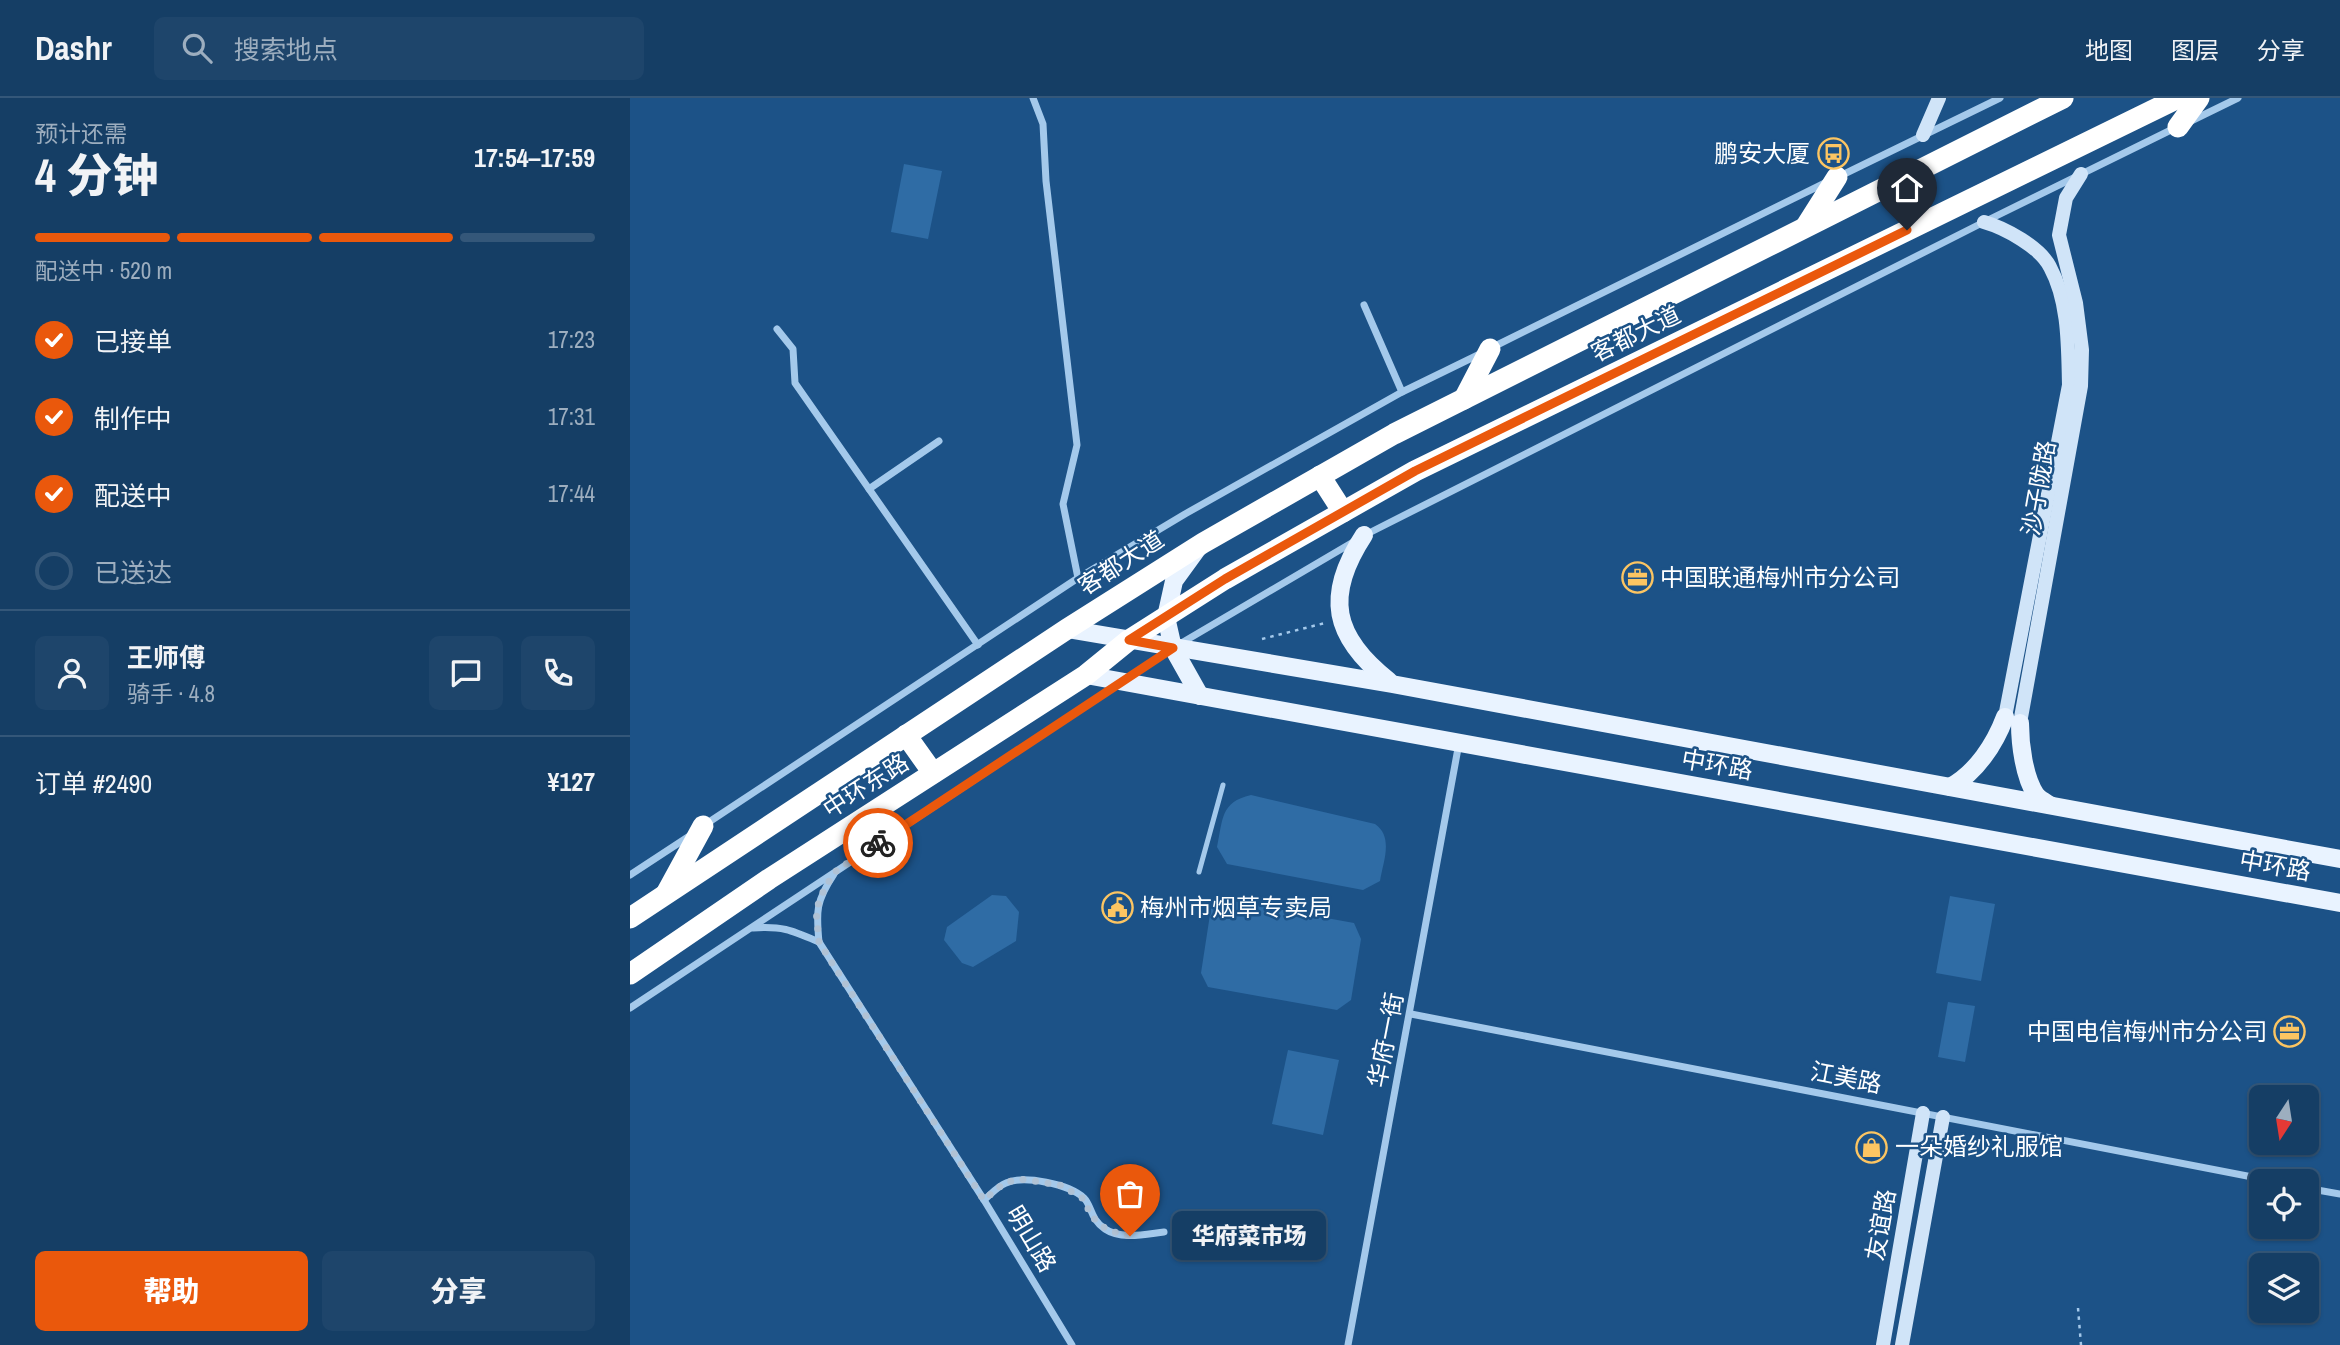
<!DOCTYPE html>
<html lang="zh">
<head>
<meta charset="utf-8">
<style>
	body { margin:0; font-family:"Archivo Narrow","Noto Sans SC",sans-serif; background:#1e456b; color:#f1f3f6; height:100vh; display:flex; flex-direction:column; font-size:26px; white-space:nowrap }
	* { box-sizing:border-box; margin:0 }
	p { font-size:23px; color:#9daebf }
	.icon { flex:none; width:38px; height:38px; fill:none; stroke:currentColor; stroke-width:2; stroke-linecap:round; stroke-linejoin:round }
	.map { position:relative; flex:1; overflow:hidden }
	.side { display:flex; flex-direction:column; background:#153e65; width:630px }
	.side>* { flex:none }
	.needle { width:46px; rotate:192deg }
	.controls { position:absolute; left:1619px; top:987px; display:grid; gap:14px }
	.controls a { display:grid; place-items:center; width:70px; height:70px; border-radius:10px; background:#153e65; box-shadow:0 2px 5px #0004,0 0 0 2px #345779; font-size:35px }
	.pin { position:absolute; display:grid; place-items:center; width:60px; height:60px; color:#fff; margin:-72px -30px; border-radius:50% 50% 50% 0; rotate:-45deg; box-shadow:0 0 7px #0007 }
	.pin .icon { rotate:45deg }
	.courier { position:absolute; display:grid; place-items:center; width:70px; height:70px; margin:-35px; border:5px solid #ea580c; border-radius:50%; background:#fff; color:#222; box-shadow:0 2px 9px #0007 }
	.bubble { position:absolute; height:49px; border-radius:10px; background:#153e65; box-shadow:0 2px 5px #0004,0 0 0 2px #345779; font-size:23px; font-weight:800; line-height:49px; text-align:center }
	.summary em { font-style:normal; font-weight:800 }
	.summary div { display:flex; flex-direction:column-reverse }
	.summary { display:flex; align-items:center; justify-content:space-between; height:119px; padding:0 35px }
	h1 { font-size:46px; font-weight:800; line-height:52px }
	.bar { display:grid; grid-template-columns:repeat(4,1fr); gap:10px 7px; align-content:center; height:84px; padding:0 35px }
	.bar i { height:9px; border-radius:5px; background:#345779 }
	.bar .current { background:#ea580c }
	.bar p { grid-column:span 4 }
	.line { display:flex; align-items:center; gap:18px; padding:0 35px; border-top:2px solid #345779 }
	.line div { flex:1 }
	.round { display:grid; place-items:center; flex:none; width:74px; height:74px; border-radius:10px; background:#1e456b }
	ol { padding:0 35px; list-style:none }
	li { display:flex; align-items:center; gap:21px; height:77px }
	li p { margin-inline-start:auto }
	li .icon { padding:7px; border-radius:50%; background:#ea580c; color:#fff; stroke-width:4 }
	li:last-child { color:#9daebf }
	li i { width:38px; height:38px; border:4px solid #345779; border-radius:50% }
	.action { display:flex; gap:14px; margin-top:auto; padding:14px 35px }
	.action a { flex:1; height:80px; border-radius:10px; background:#ea580c; color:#fff; font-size:28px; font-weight:800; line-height:80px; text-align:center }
	.action a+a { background:#1e456b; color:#f1f3f6 }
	header { display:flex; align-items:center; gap:42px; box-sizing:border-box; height:98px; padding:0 35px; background:#153e65; border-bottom:2px solid #345779 }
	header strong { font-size:33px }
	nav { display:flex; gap:38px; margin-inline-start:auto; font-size:24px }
	.search { width:490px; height:63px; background:#1e456b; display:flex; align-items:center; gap:18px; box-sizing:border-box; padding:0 24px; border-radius:10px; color:#9daebf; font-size:26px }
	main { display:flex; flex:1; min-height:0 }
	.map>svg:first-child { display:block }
</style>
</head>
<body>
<header>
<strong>Dashr</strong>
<div class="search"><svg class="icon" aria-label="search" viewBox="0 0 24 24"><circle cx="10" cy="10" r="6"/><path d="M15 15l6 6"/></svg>搜索地点</div>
<nav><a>地图</a><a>图层</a><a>分享</a></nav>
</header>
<main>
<section class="side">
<div class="summary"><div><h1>4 分钟</h1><p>预计还需</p></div><em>17:54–17:59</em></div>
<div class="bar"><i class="current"></i><i class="current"></i><i class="current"></i><i></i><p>配送中 · 520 m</p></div>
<ol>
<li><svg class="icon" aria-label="check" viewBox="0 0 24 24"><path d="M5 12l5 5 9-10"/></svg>已接单<p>17:23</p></li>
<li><svg class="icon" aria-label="check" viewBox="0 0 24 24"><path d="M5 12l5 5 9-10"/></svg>制作中<p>17:31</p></li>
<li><svg class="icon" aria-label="check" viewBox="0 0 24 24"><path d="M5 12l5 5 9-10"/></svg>配送中<p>17:44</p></li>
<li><i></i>已送达</li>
</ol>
<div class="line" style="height:126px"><a class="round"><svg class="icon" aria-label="person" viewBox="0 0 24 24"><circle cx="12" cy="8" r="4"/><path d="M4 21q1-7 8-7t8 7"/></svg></a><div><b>王师傅</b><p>骑手 · 4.8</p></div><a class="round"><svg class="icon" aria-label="chat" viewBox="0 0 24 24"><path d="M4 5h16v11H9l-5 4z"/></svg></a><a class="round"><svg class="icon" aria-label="phone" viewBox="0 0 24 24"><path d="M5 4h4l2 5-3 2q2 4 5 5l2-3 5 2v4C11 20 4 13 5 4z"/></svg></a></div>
<div class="line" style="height:91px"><div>订单 #2490</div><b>¥127</b></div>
<div class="action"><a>帮助</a><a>分享</a></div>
</section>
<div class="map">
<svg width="1710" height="1247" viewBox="0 0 1710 1247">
	<rect width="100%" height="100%" fill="#1c5287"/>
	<g fill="#2f6ca5">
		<path d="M274,66L312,73L298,141L261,134Z"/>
		<path d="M621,697L745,726C764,739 753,764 750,783L733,792L597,766L587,749C593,722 590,704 621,697Z"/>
		<path d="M362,797L376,798L389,814L386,843L343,869L332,865L314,842L317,829Z"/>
		<path d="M1320,798L1365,806L1351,883L1306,875Z"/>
		<path d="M592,801L724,825L731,841L721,902L707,912L578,889L571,875L581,810Z"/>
		<path d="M1318,904L1345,908L1335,964L1308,959Z"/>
		<path d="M658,952L709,962L693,1037L642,1026Z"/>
	</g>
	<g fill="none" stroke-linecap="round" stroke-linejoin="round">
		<g stroke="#a4c9eb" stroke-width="2.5" stroke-dasharray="3.5 5" stroke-linecap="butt">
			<path d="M632,541L695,525"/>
			<path d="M1448,1210L1451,1247"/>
		</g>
		<path stroke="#a4c9eb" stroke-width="5" d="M569,774L593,687"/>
		<g stroke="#a4c9eb" stroke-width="7">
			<path d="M403,0L413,26L416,83L447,347L433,406L448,480"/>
			<path d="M1561,23L1608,0"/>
			<path d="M1208,79L1370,0"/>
			<path d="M734,207L772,294"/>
			<path d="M147,231L163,251L165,285L348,547"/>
			<path d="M863,249L1197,84"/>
			<path d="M239,391L309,343"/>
			<path d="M735,437L1354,124L1547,29"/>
			<path d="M76,726L448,480L555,416L772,294L852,255"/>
			<path d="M204,776C186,803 186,813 189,844L354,1102L442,1247"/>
			<path d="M0,777L61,737"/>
			<path d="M123,830C153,828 161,832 189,844"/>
			<path d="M0,910L543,550L725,443"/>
			<path d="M781,916L1643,1083"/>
			<path d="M1676,1090L1710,1096"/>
			<path d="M354,1102C361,1096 368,1088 376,1085C394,1077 439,1086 454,1100C462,1108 460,1121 475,1131C491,1142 516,1136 534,1134"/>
			<path d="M718,1247L829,645"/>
		</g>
		<g stroke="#d0e4f8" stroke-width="14">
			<path d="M1293,37L1309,0"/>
			<path d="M1354,124C1375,130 1410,149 1420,169C1439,204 1438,248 1439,287L1375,619"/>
			<path d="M1390,625L1451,288L1452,252L1446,205L1429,137L1436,100L1451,76"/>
			<path d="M1253,1247L1293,1015"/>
			<path d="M1272,1247L1313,1019"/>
		</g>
		<g stroke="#e9f3ff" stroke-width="18">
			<path d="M734,437C694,498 703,539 759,583"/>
			<path d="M568,450L544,483L536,519L543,550L570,598"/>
			<path d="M437,531L762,586L1710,761"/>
			<path d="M456,577L1710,805"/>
			<path d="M1390,625C1390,646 1394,679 1406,697C1409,701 1415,704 1420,707"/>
			<path d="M1320,689C1346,675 1365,646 1375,619"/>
		</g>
		<g stroke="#fff" stroke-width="21">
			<path d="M1548,29L1569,0"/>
			<path d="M1176,128L1207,79"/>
			<path d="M834,301L860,251"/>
			<path d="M690,378L713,414"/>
			<path d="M276,637L303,675"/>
			<path d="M37,794L73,728"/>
			<path d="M0,820L437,531L573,445L764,336L1433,0"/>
			<path d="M0,876L139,781L456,577L499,542L595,481L785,373L1548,0"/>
		</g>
	</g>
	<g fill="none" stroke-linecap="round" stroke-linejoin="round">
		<path stroke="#b0c2d5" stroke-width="7" stroke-dasharray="0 12.6" d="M248,745L207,772L195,789L186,812L189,844L204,868L354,1102L374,1085L390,1081L430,1087L454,1101L461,1118L477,1132L500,1138"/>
		<path stroke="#ea580c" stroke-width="9" d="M248,745L543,550L499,542L595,481L785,373L1277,132"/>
	</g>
	<defs>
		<symbol id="bus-ring" viewBox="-11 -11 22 22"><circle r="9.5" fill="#1c5287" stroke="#fcc562" stroke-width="1.5"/><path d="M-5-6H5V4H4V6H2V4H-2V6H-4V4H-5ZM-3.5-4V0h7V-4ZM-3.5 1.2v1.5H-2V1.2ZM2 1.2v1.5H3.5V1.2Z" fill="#fcc562"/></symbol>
		<symbol id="office-ring" viewBox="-11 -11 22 22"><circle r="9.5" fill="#1c5287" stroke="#fcc562" stroke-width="1.5"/><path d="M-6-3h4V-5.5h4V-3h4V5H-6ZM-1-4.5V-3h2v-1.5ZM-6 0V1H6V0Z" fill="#fcc562"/></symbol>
		<symbol id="civic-ring" viewBox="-11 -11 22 22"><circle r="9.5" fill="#1c5287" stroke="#fcc562" stroke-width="1.5"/><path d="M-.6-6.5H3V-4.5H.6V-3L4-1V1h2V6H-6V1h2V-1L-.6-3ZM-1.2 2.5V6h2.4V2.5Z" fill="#fcc562"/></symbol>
		<symbol id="shop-ring" viewBox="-11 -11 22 22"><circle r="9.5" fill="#1c5287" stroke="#fcc562" stroke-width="1.5"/><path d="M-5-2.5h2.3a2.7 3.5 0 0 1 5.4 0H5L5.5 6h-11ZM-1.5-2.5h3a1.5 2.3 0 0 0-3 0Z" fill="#fcc562"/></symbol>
	</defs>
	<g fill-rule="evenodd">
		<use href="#bus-ring" x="1186" y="38" width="35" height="35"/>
		<use href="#office-ring" x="990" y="462" width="35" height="35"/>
		<use href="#civic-ring" x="470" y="792" width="35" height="35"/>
		<use href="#office-ring" x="1642" y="916" width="35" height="35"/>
		<use href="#shop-ring" x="1224" y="1032" width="35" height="35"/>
	</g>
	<g text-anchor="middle" stroke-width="5" stroke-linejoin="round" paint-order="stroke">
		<g font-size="24" fill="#fff" stroke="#1c5287" text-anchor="start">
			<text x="1180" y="64" text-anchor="end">鹏安大厦</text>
			<text x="1030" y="488">中国联通梅州市分公司</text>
			<text x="510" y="818">梅州市烟草专卖局</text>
			<text x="1637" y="942" text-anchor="end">中国电信梅州市分公司</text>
			<text x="1265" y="1057">一朵婚纱礼服馆</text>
		</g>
		<g font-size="24" fill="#fff" stroke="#1c5287">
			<text transform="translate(1006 236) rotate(-26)" y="8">客都大道</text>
			<text transform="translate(1409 390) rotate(-80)" y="8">沙子陇路</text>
			<text transform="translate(491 465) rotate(-33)" y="8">客都大道</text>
			<text transform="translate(1087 667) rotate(10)" y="8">中环路</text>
			<text transform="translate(236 688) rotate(-33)" y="8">中环东路</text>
			<text transform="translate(1645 768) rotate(10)" y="8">中环路</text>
			<text transform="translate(756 942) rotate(-79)" y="8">华府一街</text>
			<text transform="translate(1216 980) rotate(11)" y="8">江美路</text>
			<text transform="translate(1251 1127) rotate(-80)" y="8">友谊路</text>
			<text transform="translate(401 1141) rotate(59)" y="8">明山路</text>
		</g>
	</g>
</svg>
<div class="controls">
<a><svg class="needle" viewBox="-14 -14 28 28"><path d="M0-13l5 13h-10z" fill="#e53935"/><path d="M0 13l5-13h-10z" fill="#9daebf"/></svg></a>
<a><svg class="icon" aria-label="locate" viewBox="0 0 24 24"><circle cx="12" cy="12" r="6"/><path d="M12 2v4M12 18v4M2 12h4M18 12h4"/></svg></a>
<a><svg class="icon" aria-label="layers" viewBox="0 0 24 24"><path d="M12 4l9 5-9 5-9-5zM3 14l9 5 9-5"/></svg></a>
</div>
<div class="pin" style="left:500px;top:1138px;background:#ea580c"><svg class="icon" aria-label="bag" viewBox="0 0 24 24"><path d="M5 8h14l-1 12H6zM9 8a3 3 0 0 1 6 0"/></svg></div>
<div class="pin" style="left:1277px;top:132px;background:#1f2937"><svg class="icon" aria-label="home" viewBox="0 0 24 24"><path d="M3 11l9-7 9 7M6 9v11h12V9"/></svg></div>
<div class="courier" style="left:248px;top:745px"><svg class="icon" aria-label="bike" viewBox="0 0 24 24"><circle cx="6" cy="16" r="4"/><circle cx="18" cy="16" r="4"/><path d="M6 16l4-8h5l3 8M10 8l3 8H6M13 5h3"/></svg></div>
<div class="bubble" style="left:542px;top:1113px;width:154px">华府菜市场</div>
</div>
</main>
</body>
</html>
